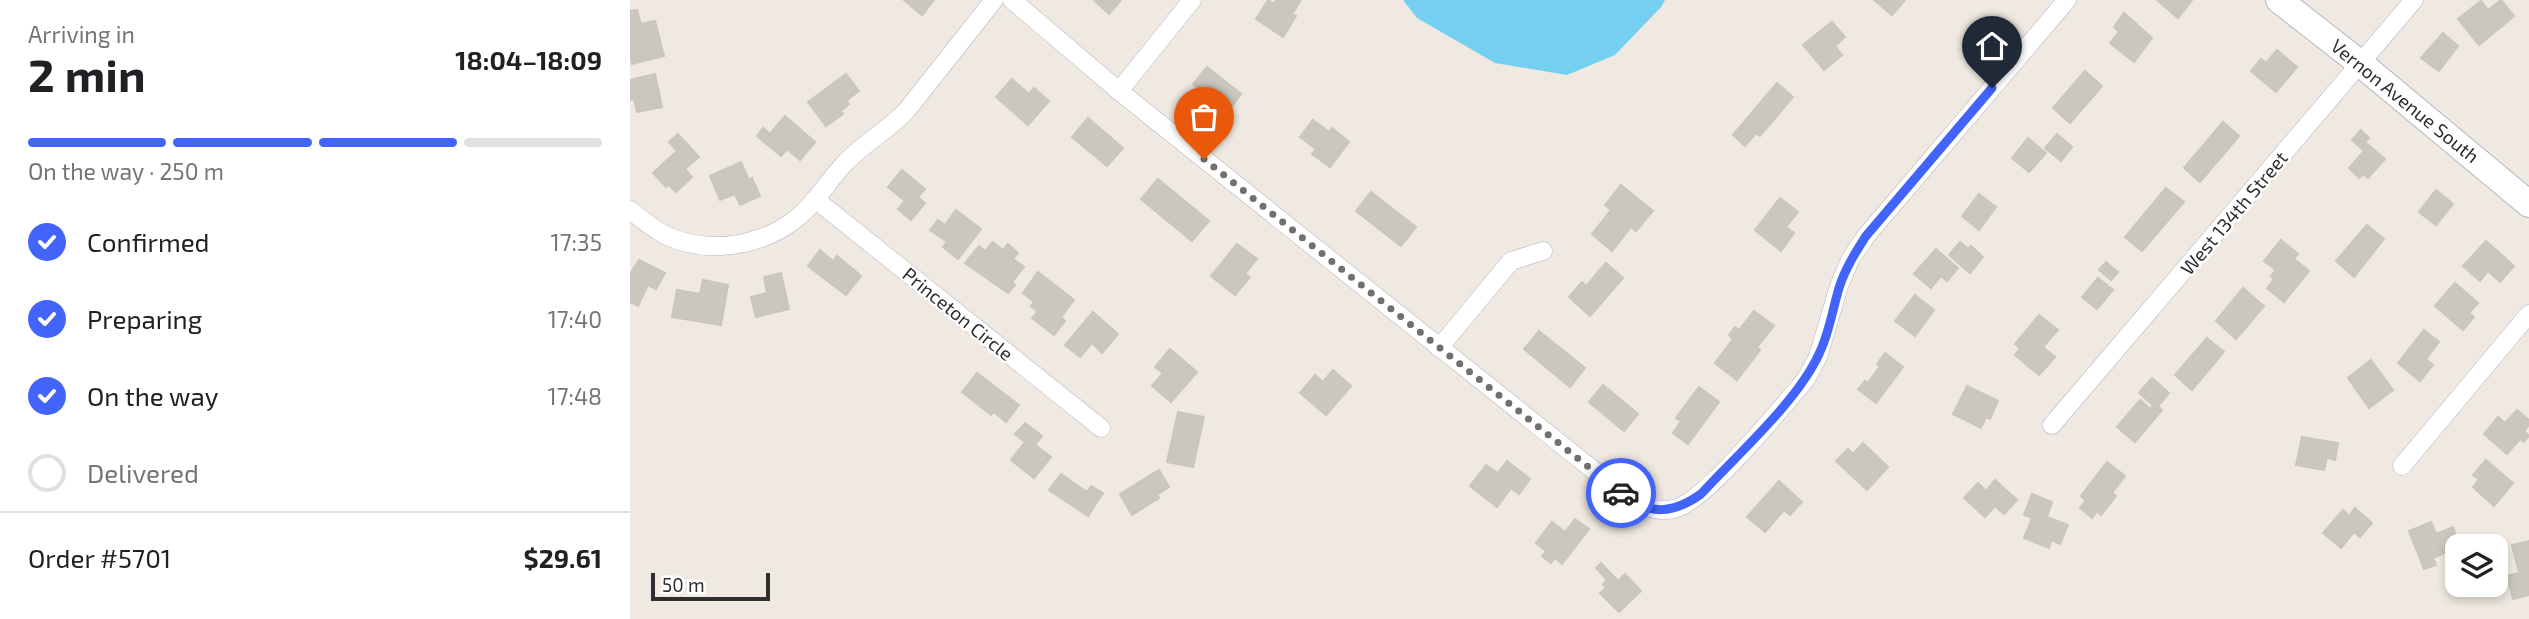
<!DOCTYPE html>
<html lang="en">
<head>
<meta charset="utf-8">
<style>
	body { margin:0; font-family:"Exo 2",sans-serif; background:#f6f6f6; color:#202124; height:100vh; display:flex; flex-direction:column; font-size:26px; white-space:nowrap }
	* { box-sizing:border-box; margin:0 }
	p { font-size:23px; color:#757577 }
	.icon { flex:none; width:38px; height:38px; fill:none; stroke:currentColor; stroke-width:2; stroke-linecap:round; stroke-linejoin:round }
	.map { position:relative; flex:1; overflow:hidden }
	.side { display:flex; flex-direction:column; background:#fff; width:630px }
	.side>* { flex:none }
	.controls { position:absolute; left:1815px; top:534px; display:grid; gap:14px }
	.controls a { display:grid; place-items:center; width:63px; height:63px; border-radius:14px; background:#fff; box-shadow:0 4px 10px #0003; font-size:35px }
	.scale { position:absolute; left:21px; bottom:18px; width:119px; box-sizing:border-box; padding-left:7px; border:4px solid #2e2e2e; border-top:0; font-size:19px; line-height:24px; white-space:nowrap; color:#2e2e2e; -webkit-text-stroke:5px #fff; paint-order:stroke }
	.pin { position:absolute; display:grid; place-items:center; width:60px; height:60px; color:#fff; margin:-72px -30px; border-radius:50% 50% 50% 0; rotate:-45deg; box-shadow:0 0 7px #0007 }
	.pin .icon { rotate:45deg }
	.courier { position:absolute; display:grid; place-items:center; width:70px; height:70px; margin:-35px; border:5px solid #4264fb; border-radius:50%; background:#fff; color:#222; box-shadow:0 2px 9px #0007 }
	.overview em { font-style:normal; font-weight:700 }
	.overview div { display:flex; flex-direction:column-reverse }
	.overview { display:flex; align-items:center; justify-content:space-between; height:119px; padding:0 28px }
	h1 { font-size:46px; font-weight:700; line-height:52px }
	.bar { display:grid; grid-template-columns:repeat(4,1fr); gap:10px 7px; align-content:center; height:84px; padding:0 28px }
	.bar i { height:9px; border-radius:5px; background:#e0e0e0 }
	.bar .current { background:#4264fb }
	.bar p { grid-column:span 4 }
	.line { display:flex; align-items:center; gap:18px; padding:0 28px; border-top:2px solid #e0e0e0 }
	.line div { flex:1 }
	ol { padding:0 28px; list-style:none }
	li { display:flex; align-items:center; gap:21px; height:77px }
	li p { margin-inline-start:auto }
	li .icon { padding:7px; border-radius:50%; background:#4264fb; color:#fff; stroke-width:4 }
	li:last-child { color:#757577 }
	li i { width:38px; height:38px; border:4px solid #e0e0e0; border-radius:50% }
	main { display:flex; flex:1; min-height:0 }
	.map>svg:first-child { display:block }
</style>
</head>
<body>
<main>
<section class="side">
<div class="overview"><div><h1>2 min</h1><p>Arriving in</p></div><em>18:04–18:09</em></div>
<div class="bar"><i class="current"></i><i class="current"></i><i class="current"></i><i></i><p>On the way · 250 m</p></div>
<ol>
<li><svg class="icon" aria-label="check" viewBox="0 0 24 24"><path d="M5 12l5 5 9-10"/></svg>Confirmed<p>17:35</p></li>
<li><svg class="icon" aria-label="check" viewBox="0 0 24 24"><path d="M5 12l5 5 9-10"/></svg>Preparing<p>17:40</p></li>
<li><svg class="icon" aria-label="check" viewBox="0 0 24 24"><path d="M5 12l5 5 9-10"/></svg>On the way<p>17:48</p></li>
<li><i></i>Delivered</li>
</ol>
<div class="line" style="height:91px"><div>Order #5701</div><b>$29.61</b></div>
</section>
<div class="map">
<svg width="1899" height="619" viewBox="0 0 1899 619">
	<rect width="100%" height="100%" fill="#efe9e1"/>
	<path fill="#75cff0" d="M773,0H1035L1032,6L985,55L937,75L865,63L787,18Z"/>
	<g fill="#cbc7bf" stroke="#cbc5ba" stroke-width="2">
		<path d="M274,0H304L292,15Z"/>
		<path d="M464,0H491L479,14Z"/>
		<path d="M638,0L644,4L646,0H671L662,14L666,16L653,37L626,19Z"/>
		<path d="M1244,0H1275L1262,15Z"/>
		<path d="M1527,0H1562L1548,18Z"/>
		<path d="M1871,0L1884,16L1849,45L1828,19L1851,1L1858,10Z"/>
		<path d="M7,10L11,24L25,21L34,56L2,64L0,55V11Z"/>
		<path d="M1494,13L1522,38L1504,62L1480,43L1489,32L1484,27Z"/>
		<path d="M1202,22L1215,37L1205,46L1212,55L1194,70L1173,45Z"/>
		<path d="M1813,33L1828,46L1809,71L1791,58Z"/>
		<path d="M1647,50L1667,67L1646,92L1621,71L1631,59L1636,63Z"/>
		<path d="M577,67L611,94L598,112L563,84Z"/>
		<path d="M1455,71L1472,86L1440,123L1423,108Z"/>
		<path d="M25,74L32,107L7,112L4,99L0,100V80Z"/>
		<path d="M216,74L229,91L216,101L219,104L211,111L213,114L196,126L178,102Z"/>
		<path d="M382,79L399,94L404,88L419,101L398,125L366,97Z"/>
		<path d="M1147,83L1163,97L1130,136L1126,133L1115,146L1103,135Z"/>
		<path d="M155,116L185,142L170,160L157,149L151,156L127,136L133,128L140,134Z"/>
		<path d="M458,118L493,148L477,166L442,137Z"/>
		<path d="M683,120L699,132L702,128L719,142L700,167L682,154L686,149L670,137Z"/>
		<path d="M1593,122L1609,136L1570,182L1554,168Z"/>
		<path d="M1731,130L1739,138L1735,142L1755,159L1738,178L1733,174L1729,178L1719,168L1734,151L1722,140Z"/>
		<path d="M48,134L69,157L55,169L62,177L46,192L38,184L36,187L23,173L47,151L39,142Z"/>
		<path d="M1427,134L1442,147L1431,161L1415,148Z"/>
		<path d="M1398,138L1416,153L1399,172L1382,158Z"/>
		<path d="M111,162L119,180L122,178L130,196L110,205L105,194L90,200L80,176Z"/>
		<path d="M272,170L295,189L288,197L295,203L281,220L268,209L275,201L258,187Z"/>
		<path d="M528,179L579,221L562,241L511,199Z"/>
		<path d="M991,185L1023,211L1006,231L1001,227L982,251L962,234L981,210L975,205Z"/>
		<path d="M1536,188L1554,202L1512,251L1495,237Z"/>
		<path d="M1806,190L1823,204L1806,225L1789,212Z"/>
		<path d="M741,192L786,227L771,246L726,211Z"/>
		<path d="M1349,194L1366,207L1349,230L1332,216Z"/>
		<path d="M1150,198L1168,212L1156,227L1164,233L1151,251L1125,230Z"/>
		<path d="M326,210L351,229L328,259L313,247L317,242L300,230L308,220L315,225Z"/>
		<path d="M1737,225L1754,239L1724,277L1706,261Z"/>
		<path d="M1651,240L1668,254L1664,259L1679,271L1654,302L1637,288L1644,279L1641,276L1646,270L1634,261Z"/>
		<path d="M1856,241L1884,266L1870,282L1858,271L1850,281L1833,266Z"/>
		<path d="M363,242L373,250L378,244L388,253L383,259L394,267L382,282L385,285L378,293L335,263L349,246L355,251Z"/>
		<path d="M1330,242L1338,249L1341,246L1353,257L1340,273L1319,255Z"/>
		<path d="M607,244L627,259L615,274L620,277L605,295L581,276Z"/>
		<path d="M1306,249L1328,268L1317,281L1311,276L1301,288L1284,274Z"/>
		<path d="M190,250L203,261L207,256L231,276L216,295L178,266Z"/>
		<path d="M9,260L35,273L26,289L18,285L8,306L0,302V274Z"/>
		<path d="M1476,262L1488,272L1481,280L1469,270Z"/>
		<path d="M976,263L993,278L960,316L939,297L952,282L956,286Z"/>
		<path d="M408,272L444,300L431,317L435,321L424,335L402,318L408,312L401,306L404,302L393,293Z"/>
		<path d="M151,273L159,309L126,317L121,297L137,293L134,277Z"/>
		<path d="M1468,278L1483,290L1467,309L1452,297Z"/>
		<path d="M73,280L98,285L91,325L42,317L47,290L70,294Z"/>
		<path d="M1825,283L1848,303L1839,313L1844,317L1833,330L1805,306Z"/>
		<path d="M1613,288L1634,306L1606,339L1586,321Z"/>
		<path d="M1285,295L1304,310L1285,336L1265,321Z"/>
		<path d="M1124,311L1144,326L1127,347L1130,350L1107,380L1085,363L1103,339L1099,335L1105,327L1109,330Z"/>
		<path d="M463,312L488,334L472,353L462,343L450,357L435,345Z"/>
		<path d="M1409,315L1428,330L1413,347L1425,357L1409,375L1385,355L1390,348L1385,344Z"/>
		<path d="M1794,330L1809,342L1796,359L1803,365L1790,381L1768,363Z"/>
		<path d="M909,331L955,368L940,387L894,349Z"/>
		<path d="M1577,338L1594,352L1562,390L1545,375Z"/>
		<path d="M540,349L567,372L541,402L522,386L533,373L525,367Z"/>
		<path d="M1255,353L1273,367L1246,403L1228,389L1235,381L1238,383L1250,366L1247,364Z"/>
		<path d="M1741,360L1763,390L1739,408L1718,378Z"/>
		<path d="M703,370L721,386L696,415L670,393L685,375L693,382Z"/>
		<path d="M347,373L389,405L376,422L364,412L361,415L332,392Z"/>
		<path d="M1522,378L1539,393L1528,406L1532,410L1505,442L1487,427L1510,400L1520,409L1523,405L1509,393Z"/>
		<path d="M973,385L1008,414L994,431L959,402Z"/>
		<path d="M1337,386L1368,401L1360,419L1356,417L1351,428L1323,414Z"/>
		<path d="M1069,387L1089,402L1058,444L1043,433L1051,421L1046,418Z"/>
		<path d="M1887,410L1899,420V425L1894,431L1899,436L1894,442L1890,439L1877,454L1854,434L1868,417L1875,423Z"/>
		<path d="M548,412L574,417L563,467L537,462Z"/>
		<path d="M395,423L412,436L405,445L421,457L404,478L381,460L395,442L385,434Z"/>
		<path d="M1672,437L1708,443L1705,460L1697,458L1694,470L1666,465Z"/>
		<path d="M1233,443L1258,467L1237,490L1206,461L1218,449L1223,454Z"/>
		<path d="M1856,460L1883,483L1864,506L1843,487L1849,479L1843,475Z"/>
		<path d="M877,461L900,479L889,494L881,488L867,507L840,486L856,465L868,473Z"/>
		<path d="M1477,462L1495,476L1482,493L1486,496L1471,515L1467,511L1462,518L1450,508L1456,501L1451,496Z"/>
		<path d="M529,470L539,487L527,495L529,498L502,515L490,494Z"/>
		<path d="M431,474L457,492L461,486L473,493L458,516L419,490Z"/>
		<path d="M1365,480L1387,500L1374,514L1365,506L1355,517L1334,498L1348,483L1356,491Z"/>
		<path d="M1149,481L1172,502L1160,515L1154,510L1135,532L1117,517Z"/>
		<path d="M1402,494L1422,502L1417,517L1438,525L1430,544L1421,540L1419,548L1394,538L1402,518L1394,515Z"/>
		<path d="M1725,508L1742,523L1730,537L1724,532L1711,548L1693,533L1713,510L1719,516Z"/>
		<path d="M945,519L959,529L932,564L925,558L921,563L912,556L916,551L906,543L922,522L935,532Z"/>
		<path d="M1801,522L1806,534L1823,527L1830,546L1803,558L1806,565L1794,569L1779,531Z"/>
		<path d="M1899,541V595L1883,599L1877,576L1889,573L1882,545Z"/>
		<path d="M971,563L988,581L995,574L1011,591L989,612L970,593L976,588L973,584L977,580L966,568Z"/>
	</g>
	<g fill="none" stroke-linecap="round" stroke-linejoin="round">
		<defs>
			<g id="street">
				<path d="M382,0L489,91L997,497C1012,507 1029,514 1047,508C1077,499 1153,406 1176,379L1188,357L1209,286L1220,260L1236,236L1437,0"/>
				<path d="M489,91L562,0"/>
				<path d="M185,199L471,428"/>
				<path d="M0,210C11,219 22,228 35,235C77,255 131,247 167,218C186,203 199,179 216,162C235,142 259,130 277,110L364,0"/>
				<path d="M809,348L881,261L913,251"/>
				<path d="M1422,425L1784,0"/>
				<path d="M1772,466L1899,314"/>
			</g>
			<path id="secondary" d="M1649,0L1731,64L1899,204"/>
		</defs>
		<use href="#street" stroke="#b4b7c1" stroke-width="19"/>
		<use href="#secondary" stroke="#b4b7c1" stroke-width="28"/>
		<use href="#street" stroke="#fff" stroke-width="18"/>
		<use href="#secondary" stroke="#fff" stroke-width="26"/>
	</g>
	<g fill="none" stroke-linecap="round" stroke-linejoin="round">
		<path stroke="#726f6d" stroke-width="7" stroke-dasharray="0 12.6" d="M574,159L991,493"/>
		<path stroke="#4264fb" stroke-width="9" d="M991,493C1019,516 1043,514 1071,494C1107,455 1163,405 1186,360C1198,338 1202,312 1209,288C1215,269 1225,253 1236,236L1362,88"/>
	</g>
	<g text-anchor="middle" stroke-width="5" stroke-linejoin="round" paint-order="stroke">
		<g font-size="19" fill="#2e2e2e" stroke="#fff">
			<text transform="translate(1775 101) rotate(39)" y="7">Vernon Avenue South</text>
			<text transform="translate(1604 213) rotate(-50)" y="7">West 134th Street</text>
			<text transform="translate(328 314) rotate(39)" y="7">Princeton Circle</text>
		</g>
	</g>
</svg>
<div class="controls">
<a><svg class="icon" aria-label="layers" viewBox="0 0 24 24"><path d="M12 4l9 5-9 5-9-5zM3 14l9 5 9-5"/></svg></a>
</div>
<div class="scale">50 m</div>
<div class="pin" style="left:574px;top:159px;background:#ea580c"><svg class="icon" aria-label="bag" viewBox="0 0 24 24"><path d="M5 8h14l-1 12H6zM9 8a3 3 0 0 1 6 0"/></svg></div>
<div class="pin" style="left:1362px;top:88px;background:#1f2937"><svg class="icon" aria-label="home" viewBox="0 0 24 24"><path d="M3 11l9-7 9 7M6 9v11h12V9"/></svg></div>
<div class="courier" style="left:991px;top:493px"><svg class="icon" aria-label="car" viewBox="0 0 24 24"><path d="M5 17H2v-5l4-1 3-4h7l3 4 3 1v5h-3M9 17h6M6 11h13"/><circle cx="7" cy="17" r="2"/><circle cx="17" cy="17" r="2"/></svg></div>
</div>
</main>
</body>
</html>
